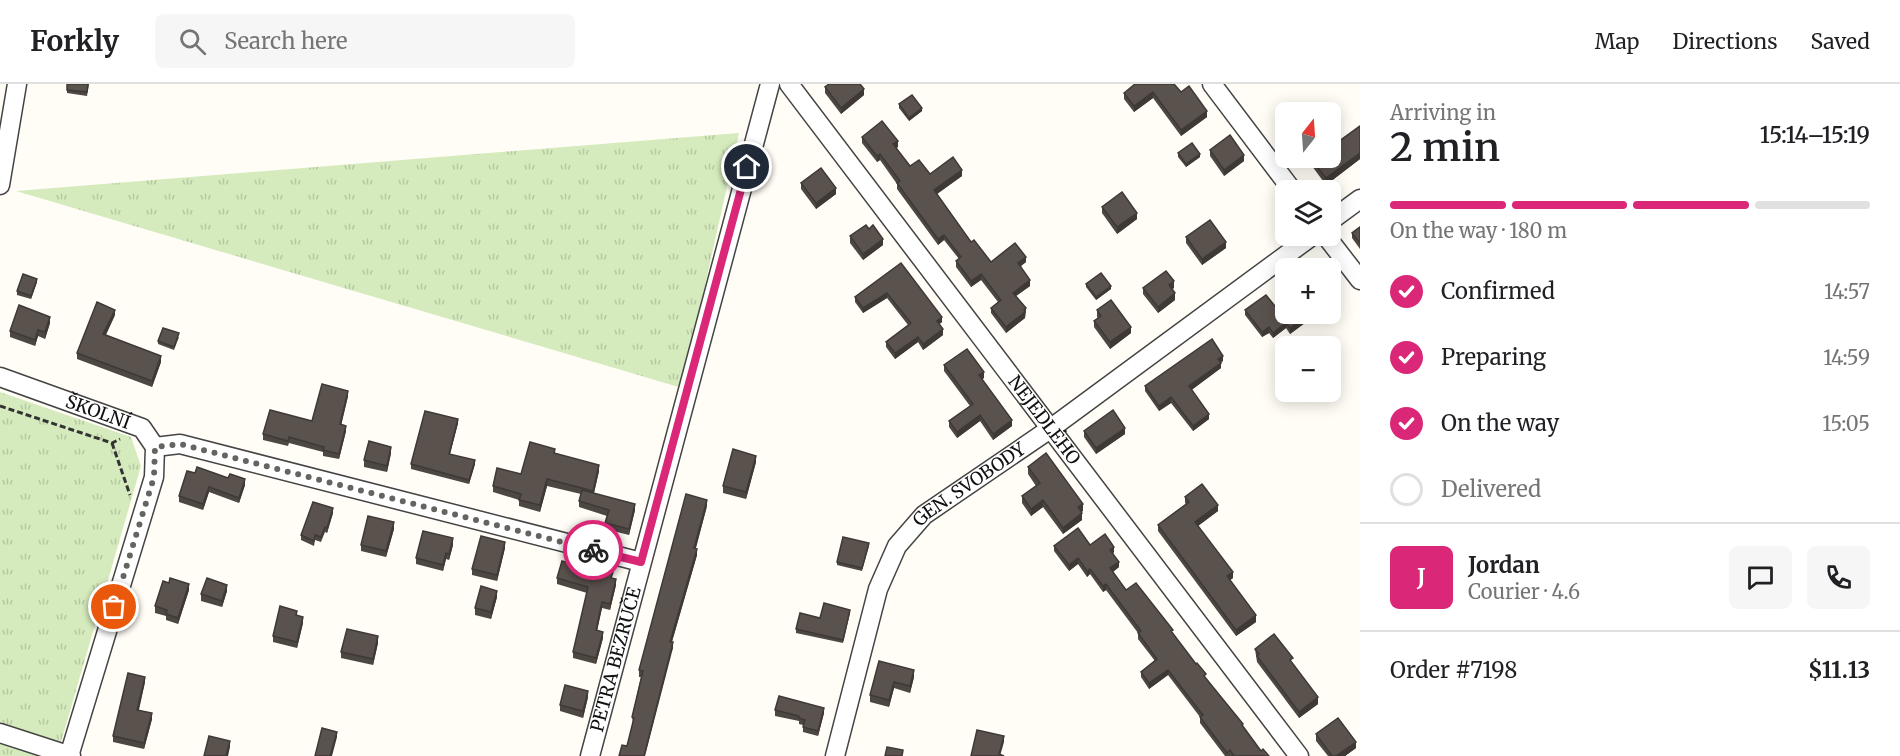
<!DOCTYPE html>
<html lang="en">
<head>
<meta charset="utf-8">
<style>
	body { margin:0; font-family:Merriweather,serif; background:#f6f6f6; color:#202124; height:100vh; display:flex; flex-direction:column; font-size:22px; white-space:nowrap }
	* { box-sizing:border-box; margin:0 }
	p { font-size:20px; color:#757577 }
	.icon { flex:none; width:33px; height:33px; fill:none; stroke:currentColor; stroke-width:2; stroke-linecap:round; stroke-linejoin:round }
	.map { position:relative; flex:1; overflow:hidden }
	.side { display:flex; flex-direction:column; background:#fff; width:540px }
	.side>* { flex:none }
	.needle { width:39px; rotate:17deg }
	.buttons { position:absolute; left:1275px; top:18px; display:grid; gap:12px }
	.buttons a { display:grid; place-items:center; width:66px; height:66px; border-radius:9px; background:#fff; box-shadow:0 3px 15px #0003; font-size:30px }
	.pin { position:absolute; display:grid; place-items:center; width:51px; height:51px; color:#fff; margin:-26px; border:3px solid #fff; border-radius:50%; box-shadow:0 2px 6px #0007 }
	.courier { position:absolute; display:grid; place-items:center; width:60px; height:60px; margin:-30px; border:4px solid #db2777; border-radius:50%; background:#fff; color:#222; box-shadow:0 2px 8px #0007 }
	.overview em { font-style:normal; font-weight:600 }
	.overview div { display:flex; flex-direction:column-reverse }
	.overview { display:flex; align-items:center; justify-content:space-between; height:102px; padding:0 30px }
	h1 { font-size:39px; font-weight:600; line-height:45px }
	.bar { display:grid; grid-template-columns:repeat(4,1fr); gap:9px 6px; align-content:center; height:72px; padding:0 30px }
	.bar i { height:8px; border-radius:4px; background:#e0e0e0 }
	.bar .selected { background:#db2777 }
	.bar p { grid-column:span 4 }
	.line { display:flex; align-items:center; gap:15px; padding:0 30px; border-top:2px solid #e0e0e0 }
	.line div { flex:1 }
	.round { display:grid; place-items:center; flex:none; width:63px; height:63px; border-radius:9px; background:#f6f6f6 }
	ol { padding:0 30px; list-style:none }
	li { display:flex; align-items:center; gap:18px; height:66px }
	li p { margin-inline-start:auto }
	li .icon { padding:6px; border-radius:50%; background:#db2777; color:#fff; stroke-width:4 }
	li:last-child { color:#757577 }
	li i { width:33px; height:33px; border:3px solid #e0e0e0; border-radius:50% }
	header { display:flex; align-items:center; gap:36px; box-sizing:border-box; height:84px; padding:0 30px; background:#fff; border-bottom:2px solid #e0e0e0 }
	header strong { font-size:28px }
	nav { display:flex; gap:33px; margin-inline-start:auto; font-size:21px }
	.search { width:420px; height:54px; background:#f6f6f6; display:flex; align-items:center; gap:15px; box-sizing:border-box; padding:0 21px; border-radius:9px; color:#757577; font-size:22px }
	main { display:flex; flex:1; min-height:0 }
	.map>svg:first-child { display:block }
</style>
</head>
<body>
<header>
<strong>Forkly</strong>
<div class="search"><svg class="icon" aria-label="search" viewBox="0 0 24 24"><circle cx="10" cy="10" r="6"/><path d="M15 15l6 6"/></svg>Search here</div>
<nav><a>Map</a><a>Directions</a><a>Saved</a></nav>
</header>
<main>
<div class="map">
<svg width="1360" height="672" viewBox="0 0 1360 672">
	<defs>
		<pattern id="grass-tufts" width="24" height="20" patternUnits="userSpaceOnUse" patternTransform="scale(1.5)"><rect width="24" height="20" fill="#d5ebbd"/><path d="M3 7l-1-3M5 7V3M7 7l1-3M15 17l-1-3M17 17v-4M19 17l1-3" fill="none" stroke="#b6c8a1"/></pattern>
	</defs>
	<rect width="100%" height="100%" fill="#fffdf5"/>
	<g fill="url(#grass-tufts)">
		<path d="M739,49L682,304L16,107Z"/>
		<path d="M0,308L131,353L141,382L57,672H0Z"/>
	</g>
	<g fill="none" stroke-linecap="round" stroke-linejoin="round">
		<defs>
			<g id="street">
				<path id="s1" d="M789,0L1299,672"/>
				<path d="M1212,0L1292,106"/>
				<path d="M0,101L17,0"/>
				<path d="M1330,137L1360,115"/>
				<path d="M1326,152L1360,196"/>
				<path id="s2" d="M0,293L142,344L155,363L154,393L69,672"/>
				<path d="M155,363L180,360L641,478"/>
				<path d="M0,649L71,672"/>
				<path id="s3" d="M590,672L770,0"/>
				<path id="s4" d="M835,672L878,505L897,462L924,431L1050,345L1312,152"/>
			</g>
		</defs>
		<use href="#street" stroke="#444" stroke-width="21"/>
		<g stroke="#333" stroke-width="3" stroke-dasharray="6 3" stroke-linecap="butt">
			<path d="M0,322L112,359L120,355"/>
			<path d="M112,359L130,411"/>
		</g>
		<use href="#street" stroke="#fff" stroke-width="18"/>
	</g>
	<g fill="#4d4742">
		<path d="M67,0H89L87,12L67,9Z"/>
		<path d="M825,3L864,11L841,30L825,9Z"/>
		<path d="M1181,8L1207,33L1181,52L1153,14L1134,28L1124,15V9Z"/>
		<path d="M899,20L922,27L909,37L899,24Z"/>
		<path d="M1360,42V75L1326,101L1306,74H1330L1335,60Z"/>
		<path d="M862,53L898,63L896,64L910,82L930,90L962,92L937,110L971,158L991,178H1026L1021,182L1030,202L1016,212L1026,224L1025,234L1006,249L991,229V224L998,218L981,196L971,203L956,183V177L959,175L944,156L938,161L897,105V100L880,76L877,78L862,59Z"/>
		<path d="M1210,66L1244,77L1224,92L1210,72Z"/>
		<path d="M1178,69L1200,73L1186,83L1178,73Z"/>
		<path d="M801,99L836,110L816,125L801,105Z"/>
		<path d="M1102,123L1137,135L1117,150L1102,129Z"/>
		<path d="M1360,143V165L1352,154V149Z"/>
		<path d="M850,152L883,161L863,176L850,159Z"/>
		<path d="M1186,153L1226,164L1202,181L1186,159Z"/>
		<path d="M901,179L942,238L939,240L943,251L923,266L918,258L895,275L886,263V258L908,241L887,214L863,229L855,218V213Z"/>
		<path d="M37,198L31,215L17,211V207Z"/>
		<path d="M1086,200L1111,205L1096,216L1086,203Z"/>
		<path d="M1143,204H1174L1172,205L1175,216L1158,229L1143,210Z"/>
		<path d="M1097,226L1131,249L1110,265L1094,243V237L1098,234L1097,233Z"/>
		<path d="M1245,226H1278L1313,230V233L1290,250L1286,244L1273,254L1269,249L1262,253L1245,231Z"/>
		<path d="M115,231L106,251L161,278L152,303L77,275V269Z"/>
		<path d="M50,239L45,255L38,252L35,262L10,253V247Z"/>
		<path d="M179,253L174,266L158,260V257Z"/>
		<path d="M1223,277L1221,279V284L1191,306L1209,335L1193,347L1171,319L1159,327L1145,307V302Z"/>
		<path d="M944,281L984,294L982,295L1012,342L993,356L980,337L957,354L949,343V337L970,322L944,287Z"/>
		<path d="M348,312L341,341L346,347L339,375L323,372V368L289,359L288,362L263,356V350L312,337Z"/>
		<path d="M458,339L450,370L475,380L469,400L411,385V380Z"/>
		<path d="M1084,347L1125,350L1096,370L1084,353Z"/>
		<path d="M391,369L387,388L364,383V376Z"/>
		<path d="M555,369L599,387L594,409L635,426L629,451L605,445V439L607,432L579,423V417L581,410L547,402L540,428L519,422V416L493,408V402L521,390Z"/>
		<path d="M756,378L746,415L723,409V402Z"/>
		<path d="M1028,383L1083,427L1081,428L1082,436L1063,450L1043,423L1031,432L1022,419V412L1036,402L1028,390Z"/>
		<path d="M195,389L245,401L239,419L209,408L203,426L179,418V412Z"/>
		<path d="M1185,413L1218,427L1198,442L1233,494L1230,496L1256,538L1236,552L1158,447V441L1186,420L1185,419Z"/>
		<path d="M707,422L696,464L697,471L672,558L673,564L627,662L633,639L632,633L641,593H639V586Z"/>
		<path d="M333,429L327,449L325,448L321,458L315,456L314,462L301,456V451Z"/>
		<path d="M394,445L386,473L361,467V461Z"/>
		<path d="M453,461L449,476L446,475L443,487L416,480V474Z"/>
		<path d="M1090,461L1114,468L1113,469L1119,483L1113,488L1126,506L1173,550L1261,667L1269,672H1225L1200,639V633L1168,591L1149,605L1141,593V588L1155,577L1138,555V549L1106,506L1103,508L1090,490L1087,493L1078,480L1069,487L1054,467V462Z"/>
		<path d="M869,462L862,487L837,481V478Z"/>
		<path d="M505,464L497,497L472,491V485Z"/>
		<path d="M557,494L613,495L616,501L610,526L602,524L597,546L603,554L596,580L573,574V568L587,509L557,500Z"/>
		<path d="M189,506L178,540L166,536V532L155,529V522Z"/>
		<path d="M227,507L222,523L201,517V510Z"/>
		<path d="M497,513L491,535L475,531V524Z"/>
		<path d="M850,529L843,559L796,549V545L820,534Z"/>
		<path d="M303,539L297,564L273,558V552Z"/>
		<path d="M378,559L373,581L341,574V568Z"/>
		<path d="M1255,565L1318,620L1299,634L1257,578Z"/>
		<path d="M914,586V593L910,609L894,604L889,623L870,618V611Z"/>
		<path d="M145,598L139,626L152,635L144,665L113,658V652Z"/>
		<path d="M588,613L583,634L560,627V621Z"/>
		<path d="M775,626L824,629L818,652L803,648V641L799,640V637L775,632Z"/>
		<path d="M1316,650L1356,664L1345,672H1328L1316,657Z"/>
	</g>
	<g fill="#3f3936">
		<path d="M864,5V11L841,30V24Z"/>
		<path d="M1153,8V14L1134,28V22Z"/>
		<path d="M922,24V27L909,37V34Z"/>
		<path d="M1207,27V33L1181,52V46Z"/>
		<path d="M898,57V63L893,66V60Z"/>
		<path d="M1360,69V75L1326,101V94Z"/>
		<path d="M880,70V76L877,78V72Z"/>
		<path d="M1200,70V73L1186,83V80Z"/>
		<path d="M1244,71V77L1224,92V86Z"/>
		<path d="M962,86V92L934,112V106Z"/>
		<path d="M836,104V110L816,125V119Z"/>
		<path d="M1137,129V135L1117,150V143Z"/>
		<path d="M944,151V156L938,161V155Z"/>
		<path d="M883,155V161L863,176V170Z"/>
		<path d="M1226,158V164L1202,181V175Z"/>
		<path d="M1026,173V178L1018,184V179Z"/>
		<path d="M981,190V196L971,203V197Z"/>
		<path d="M37,195V198L31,215V212Z"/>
		<path d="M1030,196V202L1013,214V209Z"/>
		<path d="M1174,197V204L1169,207V201Z"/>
		<path d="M1337,199V205L1330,209V204Z"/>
		<path d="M1111,202V205L1096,216V213Z"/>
		<path d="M887,209V214L863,229V224Z"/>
		<path d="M1175,209V216L1158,229V223Z"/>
		<path d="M1026,224L1025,234L1006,249V243Z"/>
		<path d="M115,226V231L103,256V250Z"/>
		<path d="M1310,230H1313V233L1290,250V244Z"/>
		<path d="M50,233V239L45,255V248Z"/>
		<path d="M942,233V238L937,242V237Z"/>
		<path d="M1286,239V244L1273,254V249Z"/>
		<path d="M1131,243V249L1110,265V258Z"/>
		<path d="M1269,243V249L1262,253V248Z"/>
		<path d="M943,245V251L923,266V260Z"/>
		<path d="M38,246V252L35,262V256Z"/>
		<path d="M918,253V258L895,275V269Z"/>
		<path d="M161,272V278L152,303V297Z"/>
		<path d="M1223,272V277L1218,280V275Z"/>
		<path d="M1221,279V284L1189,308V302Z"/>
		<path d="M984,288V294L979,297V291Z"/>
		<path d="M348,307V312L340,346V340Z"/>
		<path d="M1171,313V319L1159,327V322Z"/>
		<path d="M1209,330V335L1193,347V342Z"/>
		<path d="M980,331V337L957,354V348Z"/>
		<path d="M458,335V339L449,374V370Z"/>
		<path d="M1012,336V342L993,356V350Z"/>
		<path d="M346,342V347L339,375V370Z"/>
		<path d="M1125,344V350L1096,370V364Z"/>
		<path d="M391,363V369L387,388V382Z"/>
		<path d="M756,372V378L746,415V408Z"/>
		<path d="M475,376V380L469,400V396Z"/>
		<path d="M599,381V387L593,413V407Z"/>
		<path d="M245,395V401L239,419V414Z"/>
		<path d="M547,395V402L540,428V421Z"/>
		<path d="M209,403V408L203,426V420Z"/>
		<path d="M707,416V422L694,470V464Z"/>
		<path d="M1043,416V423L1031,432V425Z"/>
		<path d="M635,420V426L629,451V445Z"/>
		<path d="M1083,420V427L1078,430V423Z"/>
		<path d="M1218,421V427L1195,444V438Z"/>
		<path d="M333,424V429L327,449V444Z"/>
		<path d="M1082,429V436L1063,450V444Z"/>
		<path d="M394,438V445L386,473V467Z"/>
		<path d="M453,454V461L449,476V470Z"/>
		<path d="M505,458V464L497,497V491Z"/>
		<path d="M1114,463V468L1110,472V466Z"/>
		<path d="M697,465V471L670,564V558Z"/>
		<path d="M446,469V475L443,487V481Z"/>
		<path d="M1078,474V480L1069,487V481Z"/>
		<path d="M1119,478V483L1110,490V484Z"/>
		<path d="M1090,485V490L1087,493V487Z"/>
		<path d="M1233,488V494L1227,498V492Z"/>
		<path d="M616,495V501L610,526V520Z"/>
		<path d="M189,500V506L178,540V534Z"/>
		<path d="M1106,500V506L1103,508V502Z"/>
		<path d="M227,501V507L222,523V517Z"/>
		<path d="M497,507V513L491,535V528Z"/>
		<path d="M602,518V524L596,552V546Z"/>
		<path d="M1256,531V538L1236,552V546Z"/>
		<path d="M303,533V539L297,564V558Z"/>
		<path d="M603,548V554L596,580V574Z"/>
		<path d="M378,552V559L373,581V575Z"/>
		<path d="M673,558V564L645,672H644Z"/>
		<path d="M914,586V593L910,609V602Z"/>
		<path d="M1168,586V591L1149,605V599Z"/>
		<path d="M145,593V598L137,632V626Z"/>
		<path d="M894,598V604L889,623V616Z"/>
		<path d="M588,607V613L583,634V627Z"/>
		<path d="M1318,613V620L1299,634V628Z"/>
		<path d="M824,624V629L818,652V647Z"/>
		<path d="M152,629V635L144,665V659Z"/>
		<path d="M337,648V653L332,672H330Z"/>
		<path d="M1004,652V658L1000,672L999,670Z"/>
		<path d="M230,657V663L228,672H226Z"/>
		<path d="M1356,658V664L1345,672H1336Z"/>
	</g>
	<g fill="#5a524d" stroke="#3f3936" stroke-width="1.5">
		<path d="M67,0H88L87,8L67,6Z"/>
		<path d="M829,0H860L864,5L841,24L825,3Z"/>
		<path d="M1135,0H1174L1181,8L1189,2L1207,27L1181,46L1153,8L1134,22L1124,9Z"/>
		<path d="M912,11L922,24L909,34L899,20Z"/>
		<path d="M882,37L898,57L893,60L910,82L919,76L930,90L953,73L962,86L934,106L971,158L974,156L991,178L1015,159L1026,173L1018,179L1030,196L1013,209L1026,224L1024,226L1025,228L1006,243L991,224L1001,216L981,190L971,197L956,177L961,173L944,151L938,155L897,99L900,97L880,70L877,72L862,53Z"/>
		<path d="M1360,42V69L1326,94L1310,74H1330V54L1335,60Z"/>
		<path d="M1230,51L1244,71L1224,86L1210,66Z"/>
		<path d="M1192,59L1200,70L1186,80L1178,69Z"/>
		<path d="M821,84L836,104L816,119L801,99Z"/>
		<path d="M1122,108L1137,129L1117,143L1102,123Z"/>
		<path d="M1210,136L1226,158L1202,175L1186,153Z"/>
		<path d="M866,141L869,145L873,141L883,155L863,170L850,152Z"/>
		<path d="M1360,143V159L1352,149Z"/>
		<path d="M1321,177L1326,184H1311Z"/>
		<path d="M901,179L942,233L937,237L943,245L923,260L918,253L895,269L886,258L911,239L887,209L863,224L855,213Z"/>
		<path d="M1166,187L1174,197L1169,201L1175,209L1158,223L1143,204Z"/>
		<path d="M1101,189L1111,202L1096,213L1086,200Z"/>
		<path d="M23,190L37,195L31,212L17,207Z"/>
		<path d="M1330,190L1337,199L1330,204Z"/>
		<path d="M1266,211L1278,226L1286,221V230H1310L1290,244L1286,239L1273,249L1269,243L1262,248L1245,226Z"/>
		<path d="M1111,216L1131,243L1110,258L1094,237L1101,232L1097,226Z"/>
		<path d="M97,218L115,226L103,250L161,272L152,297L77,269Z"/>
		<path d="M19,221L50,233L45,248L38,246L35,256L10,247Z"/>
		<path d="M163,244L179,249L174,263L158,257Z"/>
		<path d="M1212,255L1223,272L1218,275L1221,279L1189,302L1209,330L1193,342L1171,313L1159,322L1145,302Z"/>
		<path d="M967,265L984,288L979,291L1012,336L993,350L980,331L957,348L949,337L973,320L944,281Z"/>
		<path d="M322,300L348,307L340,340L346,342L339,370L323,366L324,363L289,353L288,357L263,350L270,326L312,337Z"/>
		<path d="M1113,326L1125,344L1096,364L1084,347Z"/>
		<path d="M425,327L458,335L449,370L475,376L469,396L411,380Z"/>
		<path d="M369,357L391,363L387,382L364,376Z"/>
		<path d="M530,358L555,365L554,369L599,381L593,407L547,395L540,421L519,416L521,410L493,402L497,384L521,390Z"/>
		<path d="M733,365L756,372L746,408L723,402Z"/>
		<path d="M1046,369L1083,420L1078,423L1082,429L1063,444L1043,416L1031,425L1022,412L1040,399L1028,383Z"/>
		<path d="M197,383L228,394L230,390L245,395L239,414L209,403L203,420L179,412L187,387L195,389Z"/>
		<path d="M1202,400L1218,421L1195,438L1233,488L1227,492L1256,531L1236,546L1158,441L1189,418L1185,413Z"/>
		<path d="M582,406L635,420L629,445L605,439L609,426L579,417Z"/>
		<path d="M686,410L707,416L694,464L697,465L670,558H673L644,672H619L622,661L627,662L634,634L632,633L643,587L639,586Z"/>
		<path d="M313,418L333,424L327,444L325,443L321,453L315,451L314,457L301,451Z"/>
		<path d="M368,432L394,438L386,467L361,461Z"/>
		<path d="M1078,444L1090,461L1105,450L1114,463L1110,466L1119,478L1110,484L1126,506L1136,499L1173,546L1171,547L1196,580L1197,579L1206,590L1204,592L1243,640L1242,641L1261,667L1263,665L1269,672H1234L1230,666L1227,669L1200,633L1203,631L1168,586L1149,599L1141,588L1157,575L1138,549L1141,547L1106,500L1103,502L1090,485L1087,487L1078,474L1069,481L1054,462Z"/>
		<path d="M423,447L453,454L449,470L446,469L443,481L416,474Z"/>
		<path d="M481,452L505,458L497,491L472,485Z"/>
		<path d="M843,453L869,459L862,484L837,478Z"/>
		<path d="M562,477L596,487L597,484L613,488L611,494L616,495L610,520L602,518L596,546L603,548L596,574L573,568L588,503L557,494Z"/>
		<path d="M170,494L189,500L178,534L166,530L167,526L155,522L163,497L169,499Z"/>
		<path d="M207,494L227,501L222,517L201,510Z"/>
		<path d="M481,502L497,507L491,528L475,524Z"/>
		<path d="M824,519L850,526L843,556L796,545L800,529L820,534Z"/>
		<path d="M280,522L297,527L296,531L303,533L297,558L273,552Z"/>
		<path d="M347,545L378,552L373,575L341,568Z"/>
		<path d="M1274,550L1293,574L1290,576L1318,613L1299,628L1257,572L1259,570L1255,565Z"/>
		<path d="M879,577L914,586L910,602L894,598L889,616L870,611Z"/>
		<path d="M128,589L145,593L137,626L152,629L144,659L113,652Z"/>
		<path d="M565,601L588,607L583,627L560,621Z"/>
		<path d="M779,612L824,624L818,647L803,643L805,636L799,634V632L775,626Z"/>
		<path d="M1338,634L1356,658L1336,672H1332L1316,650Z"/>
		<path d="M322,644L337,648L330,672H315Z"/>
		<path d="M977,646L1004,652L999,670L1004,672H971Z"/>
		<path d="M209,652L230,657L226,672H204Z"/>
		<path d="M887,663L903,666L902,672H885Z"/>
	</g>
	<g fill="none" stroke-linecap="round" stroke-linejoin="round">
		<path stroke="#646461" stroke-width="6" stroke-dasharray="0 10.8" d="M114,523L154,393L155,363L180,360L593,466"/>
		<path stroke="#db2777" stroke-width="8" d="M593,466L641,478L747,83"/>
	</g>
	<g text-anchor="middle" stroke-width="6" stroke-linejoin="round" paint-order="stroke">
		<g font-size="18" fill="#111" stroke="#fff">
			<text dy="6" stroke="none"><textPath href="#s2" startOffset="104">ŠKOLNÍ</textPath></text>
			<text dy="6" stroke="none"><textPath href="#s1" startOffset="422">NEJEDLÉHO</textPath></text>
			<text dy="6" stroke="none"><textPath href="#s4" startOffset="315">GEN. SVOBODY</textPath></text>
			<text dy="6" stroke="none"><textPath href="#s3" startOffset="100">PETRA BEZRUČE</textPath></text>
		</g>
	</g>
</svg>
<div class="buttons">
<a><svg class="needle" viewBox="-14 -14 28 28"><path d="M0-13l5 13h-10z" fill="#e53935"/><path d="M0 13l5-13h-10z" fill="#757577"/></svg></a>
<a><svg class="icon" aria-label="layers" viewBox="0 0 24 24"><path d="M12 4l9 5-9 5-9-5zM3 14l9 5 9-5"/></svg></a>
<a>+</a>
<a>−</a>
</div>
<div class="pin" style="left:114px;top:523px;background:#ea580c"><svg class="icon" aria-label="bag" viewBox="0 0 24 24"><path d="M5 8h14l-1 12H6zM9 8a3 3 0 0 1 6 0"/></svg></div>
<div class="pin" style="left:747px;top:83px;background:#1f2937"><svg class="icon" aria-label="home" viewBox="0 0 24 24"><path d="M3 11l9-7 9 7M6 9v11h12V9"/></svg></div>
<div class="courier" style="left:593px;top:466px"><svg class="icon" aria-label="bike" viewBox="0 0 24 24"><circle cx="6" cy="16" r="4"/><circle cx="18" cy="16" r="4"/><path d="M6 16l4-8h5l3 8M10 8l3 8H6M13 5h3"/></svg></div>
</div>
<section class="side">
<div class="overview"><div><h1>2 min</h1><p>Arriving in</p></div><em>15:14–15:19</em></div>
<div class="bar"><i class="selected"></i><i class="selected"></i><i class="selected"></i><i></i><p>On the way · 180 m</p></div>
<ol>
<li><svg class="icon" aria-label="check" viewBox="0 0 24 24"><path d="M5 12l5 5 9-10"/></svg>Confirmed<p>14:57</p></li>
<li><svg class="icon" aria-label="check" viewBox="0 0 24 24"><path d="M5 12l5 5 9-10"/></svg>Preparing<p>14:59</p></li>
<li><svg class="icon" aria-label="check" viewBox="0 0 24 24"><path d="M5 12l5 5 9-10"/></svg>On the way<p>15:05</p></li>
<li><i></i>Delivered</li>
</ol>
<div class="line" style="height:108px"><b class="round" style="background:#db2777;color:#fff">J</b><div><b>Jordan</b><p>Courier · 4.6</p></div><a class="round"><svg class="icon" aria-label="chat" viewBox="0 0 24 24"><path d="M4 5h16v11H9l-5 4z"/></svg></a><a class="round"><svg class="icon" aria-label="phone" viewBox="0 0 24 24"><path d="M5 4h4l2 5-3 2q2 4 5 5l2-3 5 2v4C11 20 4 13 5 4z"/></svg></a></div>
<div class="line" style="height:78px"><div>Order #7198</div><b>$11.13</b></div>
</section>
</main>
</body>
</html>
